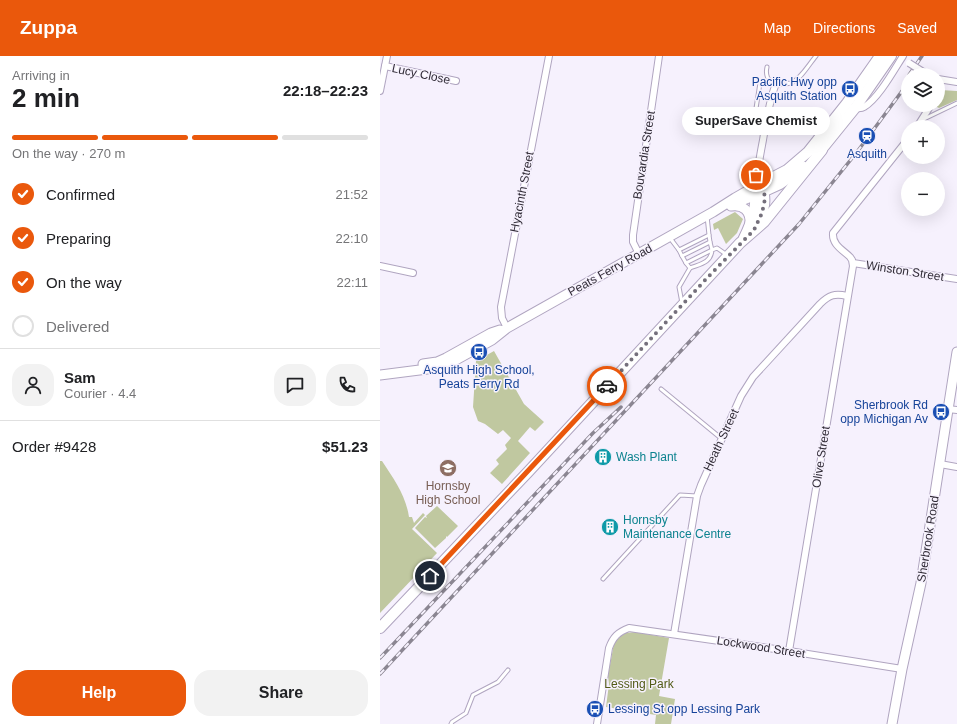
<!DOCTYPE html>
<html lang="en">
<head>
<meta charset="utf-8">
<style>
	body { margin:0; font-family:Arial,sans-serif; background:#f2f2f2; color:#202124; height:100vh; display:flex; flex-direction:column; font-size:15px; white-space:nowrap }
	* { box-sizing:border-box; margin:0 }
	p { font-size:13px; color:#757577 }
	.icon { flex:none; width:22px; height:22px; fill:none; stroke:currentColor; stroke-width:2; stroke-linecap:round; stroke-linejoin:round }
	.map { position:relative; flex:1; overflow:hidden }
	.details { display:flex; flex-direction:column; background:#fff; width:380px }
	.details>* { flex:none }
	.fabs { position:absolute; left:521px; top:12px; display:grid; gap:8px }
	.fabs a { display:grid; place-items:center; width:44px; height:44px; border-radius:50%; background:#fff; box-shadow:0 4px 16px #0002; font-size:20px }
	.pin { position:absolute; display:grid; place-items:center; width:34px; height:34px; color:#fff; margin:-17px; border:2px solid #fff; border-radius:50%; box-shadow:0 1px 4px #0007 }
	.courier { position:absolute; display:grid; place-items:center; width:40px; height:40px; margin:-20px; border:3px solid #ea580c; border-radius:50%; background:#fff; color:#222; box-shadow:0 1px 5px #0007 }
	.bubble { position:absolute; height:28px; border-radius:14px; background:#fff; box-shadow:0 4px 16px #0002; font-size:13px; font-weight:700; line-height:28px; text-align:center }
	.summary em { font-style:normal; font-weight:700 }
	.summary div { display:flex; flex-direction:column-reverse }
	.summary { display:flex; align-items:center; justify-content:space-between; height:68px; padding:0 12px }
	h1 { font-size:26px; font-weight:700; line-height:30px }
	.bar { display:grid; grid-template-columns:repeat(4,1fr); gap:6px 4px; align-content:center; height:48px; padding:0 12px }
	.bar i { height:5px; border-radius:3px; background:#e0e0e0 }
	.bar .selected { background:#ea580c }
	.bar p { grid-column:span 4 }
	.line { display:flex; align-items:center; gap:10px; padding:0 12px; border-top:1px solid #e0e0e0 }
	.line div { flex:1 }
	.round { display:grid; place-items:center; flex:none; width:42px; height:42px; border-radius:16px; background:#f2f2f2 }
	ol { padding:0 12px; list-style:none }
	li { display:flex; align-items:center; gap:12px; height:44px }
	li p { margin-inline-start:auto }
	li .icon { padding:4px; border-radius:50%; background:#ea580c; color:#fff; stroke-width:4 }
	li:last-child { color:#757577 }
	li i { width:22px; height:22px; border:2px solid #e0e0e0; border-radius:50% }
	.primary-button { display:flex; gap:8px; margin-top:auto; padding:8px 12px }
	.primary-button a { flex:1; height:46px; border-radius:16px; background:#ea580c; color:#fff; font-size:16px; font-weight:700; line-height:46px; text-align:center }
	.primary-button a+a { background:#f2f2f2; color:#202124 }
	header { display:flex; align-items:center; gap:24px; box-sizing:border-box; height:56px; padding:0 20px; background:#ea580c; color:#fff }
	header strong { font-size:19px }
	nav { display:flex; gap:22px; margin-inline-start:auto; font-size:14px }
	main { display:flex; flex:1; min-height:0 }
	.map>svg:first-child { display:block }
</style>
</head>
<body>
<header>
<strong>Zuppa</strong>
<nav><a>Map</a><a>Directions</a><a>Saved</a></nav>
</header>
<main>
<section class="details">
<div class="summary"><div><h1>2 min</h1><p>Arriving in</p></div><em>22:18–22:23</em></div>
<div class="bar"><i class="selected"></i><i class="selected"></i><i class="selected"></i><i></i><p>On the way · 270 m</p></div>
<ol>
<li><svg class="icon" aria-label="check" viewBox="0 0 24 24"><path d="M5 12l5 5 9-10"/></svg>Confirmed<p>21:52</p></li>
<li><svg class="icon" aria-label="check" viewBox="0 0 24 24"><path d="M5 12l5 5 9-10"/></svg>Preparing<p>22:10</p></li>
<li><svg class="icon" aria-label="check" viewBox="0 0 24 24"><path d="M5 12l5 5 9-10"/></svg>On the way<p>22:11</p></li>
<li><i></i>Delivered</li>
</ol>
<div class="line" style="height:72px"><a class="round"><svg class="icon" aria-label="person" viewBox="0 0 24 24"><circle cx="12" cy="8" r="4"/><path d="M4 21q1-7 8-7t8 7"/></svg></a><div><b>Sam</b><p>Courier · 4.4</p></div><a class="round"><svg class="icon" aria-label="chat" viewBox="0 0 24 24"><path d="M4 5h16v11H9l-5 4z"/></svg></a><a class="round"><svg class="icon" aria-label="phone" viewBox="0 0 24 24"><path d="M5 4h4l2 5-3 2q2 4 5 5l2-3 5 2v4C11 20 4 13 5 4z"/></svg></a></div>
<div class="line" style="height:52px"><div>Order #9428</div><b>$51.23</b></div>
<div class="primary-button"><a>Help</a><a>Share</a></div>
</section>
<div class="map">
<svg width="577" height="668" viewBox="0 0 577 668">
	<rect width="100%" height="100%" fill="#f6f1fd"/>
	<g fill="#c0c8a0">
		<path d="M560,34L577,35V44L559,52L557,51L556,49H558V37Z"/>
		<path d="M355,156L363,163L357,177L346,188L338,172L334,174L333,168Z"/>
		<path d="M114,295L144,348L164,366L155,375L150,371L138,385L150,397L122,428L110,417L119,408L116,404L127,393L125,389L131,382L123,374L118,378L105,368L98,365L93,351L96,305Z"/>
		<path d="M0,405H2C14,423 26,440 29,461H32L34,467L43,457L45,459L32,473L57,497L0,557Z"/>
		<path d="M57,450L78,470L67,481L66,480V482L55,492L35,472L45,461L47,462L46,460Z"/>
		<path d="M255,576L289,582L279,640L295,643L291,668H275L276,659L226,651L229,628L228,620L234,587L241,580L246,577Z"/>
	</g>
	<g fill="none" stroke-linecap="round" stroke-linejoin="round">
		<defs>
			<g id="lane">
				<path d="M387,11C385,20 388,24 395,30C400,28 406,28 411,27C421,23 429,8 436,0"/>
				<path d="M380,27L374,65L386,68"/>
				<path d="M544,63L577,47"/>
				<path d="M364,73L384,76"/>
				<path d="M290,182L299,194L329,179L327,160"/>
				<path d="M299,194L302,200L330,186L329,179"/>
				<path d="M302,200L306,207L332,194L330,186"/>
				<path d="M306,207L310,212C320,208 331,207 332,194L337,192L347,199"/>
				<path d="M302,247L299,231L310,212"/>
				<path d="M281,333L342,383"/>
				<path d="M223,523L300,439L317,440"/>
				<path d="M71,668L72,666L86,657L93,639L118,626L128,614"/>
			</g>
			<g id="street">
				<path d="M5,10L76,25"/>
				<path d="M558,23L577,26"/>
				<path d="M0,35L7,0"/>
				<path d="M475,52C478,52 481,53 484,51C498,43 514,14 523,0"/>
				<path d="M537,71L551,49"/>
				<path d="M376,130C377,115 380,100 383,84C386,66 389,47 395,30"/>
				<path d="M259,198L253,186V179L279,0"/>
				<path d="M473,207L577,223"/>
				<path d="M0,210L33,217"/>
				<path d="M127,272L122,262L121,251L169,0"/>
				<path d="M568,353L577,354"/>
				<path d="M560,408L577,411"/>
				<path d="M294,578L317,440L321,429L361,340L373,321L440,248C449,239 455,237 467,240"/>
				<path d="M409,595L473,210L472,204L470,201C463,194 452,189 453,177L528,83"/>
				<path d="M217,668L229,592C233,581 238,576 249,572L409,595L522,613"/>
			</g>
			<g id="secondary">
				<path d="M351,149L376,139"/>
				<path d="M351,150C363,148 371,155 370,168"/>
				<path d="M43,308L57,306L66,302L111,277L120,274"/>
				<path d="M0,319L63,311L112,284L127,272L333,156L355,142L376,130"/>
				<path d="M512,668L522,613L541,527L577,296"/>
			</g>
			<g id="primary">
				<path d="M437,99L475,52L511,0"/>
				<path d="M376,139L400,128L424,111"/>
				<path d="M377,170C383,156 388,144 381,130"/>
				<path d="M364,182C373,164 376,151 376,130L407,114L428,96L467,47L500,0"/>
				<path d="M0,572L148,416L360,187L384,166L442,94"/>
			</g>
		</defs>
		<use href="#lane" stroke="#b0a5c0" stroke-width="5"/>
		<use href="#street" stroke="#b0a5c0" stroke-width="8"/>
		<use href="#secondary" stroke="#b0a5c0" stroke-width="11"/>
		<use href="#primary" stroke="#b0a5c0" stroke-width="12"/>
		<use href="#lane" stroke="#fff" stroke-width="3"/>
		<use href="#street" stroke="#fff" stroke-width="6"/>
		<use href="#secondary" stroke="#fff" stroke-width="9"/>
		<use href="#primary" stroke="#fff" stroke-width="10"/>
		<defs>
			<g id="rail">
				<path d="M529,19L542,0"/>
				<path d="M0,602L213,377L241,351"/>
				<path d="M0,618L419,168L477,96L528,27"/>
			</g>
		</defs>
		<use href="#rail" stroke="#8b8692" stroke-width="3.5"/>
		<use href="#rail" stroke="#f6f1fd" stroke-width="2" stroke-dasharray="6" stroke-linecap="butt"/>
		<defs>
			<path id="street-bridge" d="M529,7L548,19"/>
		</defs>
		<use href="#street-bridge" stroke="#b0a5c0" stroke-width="8" stroke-linecap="butt"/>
		<use href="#street-bridge" stroke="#fff" stroke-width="6"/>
	</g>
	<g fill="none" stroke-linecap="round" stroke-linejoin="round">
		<path stroke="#75707c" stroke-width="4" stroke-dasharray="0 7.2" d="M227,330L328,221L374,174L382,157L385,143L384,135L376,123V119"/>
		<path stroke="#ea580c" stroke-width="5" d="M50,520L227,330"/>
	</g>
	<defs>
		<symbol id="bus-disc" viewBox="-11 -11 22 22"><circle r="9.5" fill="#1a4fb4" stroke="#f6f1fd"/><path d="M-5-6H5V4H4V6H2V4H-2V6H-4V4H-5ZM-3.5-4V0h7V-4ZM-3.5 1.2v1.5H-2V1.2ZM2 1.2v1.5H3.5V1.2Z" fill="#fff"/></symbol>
		<symbol id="station-disc" viewBox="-11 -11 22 22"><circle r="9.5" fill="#1a4fb4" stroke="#f6f1fd"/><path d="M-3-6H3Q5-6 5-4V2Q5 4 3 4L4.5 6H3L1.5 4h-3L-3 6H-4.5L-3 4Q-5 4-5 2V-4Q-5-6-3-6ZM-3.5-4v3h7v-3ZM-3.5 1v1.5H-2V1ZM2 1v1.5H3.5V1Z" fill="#fff"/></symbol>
		<symbol id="building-disc" viewBox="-11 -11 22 22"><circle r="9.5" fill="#0f9aa8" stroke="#f6f1fd"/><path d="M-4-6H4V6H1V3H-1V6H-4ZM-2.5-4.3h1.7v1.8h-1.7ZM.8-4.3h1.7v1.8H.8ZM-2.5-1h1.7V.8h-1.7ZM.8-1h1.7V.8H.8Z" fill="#fff"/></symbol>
		<symbol id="school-disc" viewBox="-11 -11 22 22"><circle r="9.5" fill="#8d6e63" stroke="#f6f1fd"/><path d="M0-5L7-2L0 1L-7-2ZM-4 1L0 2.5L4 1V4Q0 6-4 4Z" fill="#fff"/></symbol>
	</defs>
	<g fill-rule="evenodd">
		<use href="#bus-disc" x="460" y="23" width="20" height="20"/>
		<use href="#station-disc" x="477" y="70" width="20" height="20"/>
		<use href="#bus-disc" x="89" y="286" width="20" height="20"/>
		<use href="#bus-disc" x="551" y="346" width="20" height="20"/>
		<use href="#building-disc" x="213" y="391" width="20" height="20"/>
		<use href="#school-disc" x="58" y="402" width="20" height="20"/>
		<use href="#building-disc" x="220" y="461" width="20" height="20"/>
		<use href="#bus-disc" x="205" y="643" width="20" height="20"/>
	</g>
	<g text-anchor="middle" stroke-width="3" stroke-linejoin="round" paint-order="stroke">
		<g font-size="12" fill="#302b36" stroke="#f6f1fd">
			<text transform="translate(41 18) rotate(12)" y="4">Lucy Close</text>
			<text transform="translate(264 99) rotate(-81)" y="4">Bouvardia Street</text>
			<text transform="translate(142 136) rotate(-79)" y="4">Hyacinth Street</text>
			<text transform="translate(230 214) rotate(-29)" y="4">Peats Ferry Road</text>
			<text transform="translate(525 215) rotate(9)" y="4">Winston Street</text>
			<text transform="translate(341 384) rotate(-65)" y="4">Heath Street</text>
			<text transform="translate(441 401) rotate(-81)" y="4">Olive Street</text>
			<text transform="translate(548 483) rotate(-81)" y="4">Sherbrook Road</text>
			<text transform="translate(381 591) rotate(9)" y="4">Lockwood Street</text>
		</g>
		<g font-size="12" fill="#164399" stroke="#f6f1fd" text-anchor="end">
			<text x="457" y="30">Pacific Hwy opp<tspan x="457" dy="14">Asquith Station</tspan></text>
			<text x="487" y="102" text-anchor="middle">Asquith</text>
			<text x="99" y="318" text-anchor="middle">Asquith High School,<tspan x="99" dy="14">Peats Ferry Rd</tspan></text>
			<text x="548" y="353">Sherbrook Rd<tspan x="548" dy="14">opp Michigan Av</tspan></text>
			<text x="228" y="657" text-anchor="start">Lessing St opp Lessing Park</text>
		</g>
		<g font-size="12" fill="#0d838f" stroke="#f6f1fd" text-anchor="start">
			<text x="236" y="405">Wash Plant</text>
			<text x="243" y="468">Hornsby<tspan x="243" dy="14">Maintenance Centre</tspan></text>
		</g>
		<g font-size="12" fill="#785e54" stroke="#f6f1fd">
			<text x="68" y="434">Hornsby<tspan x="68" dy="14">High School</tspan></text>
		</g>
		<g font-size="12" fill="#525b16" stroke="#f6f1fd">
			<text x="259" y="632">Lessing Park</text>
		</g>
	</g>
</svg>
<div class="fabs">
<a><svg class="icon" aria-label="layers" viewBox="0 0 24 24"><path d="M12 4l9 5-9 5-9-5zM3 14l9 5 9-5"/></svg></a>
<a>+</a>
<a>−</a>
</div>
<div class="pin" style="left:376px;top:119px;background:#ea580c"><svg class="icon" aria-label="bag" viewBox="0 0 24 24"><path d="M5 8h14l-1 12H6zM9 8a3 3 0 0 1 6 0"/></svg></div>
<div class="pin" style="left:50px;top:520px;background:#1f2937"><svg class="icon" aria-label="home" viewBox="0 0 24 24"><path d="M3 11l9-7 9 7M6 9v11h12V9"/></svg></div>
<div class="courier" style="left:227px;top:330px"><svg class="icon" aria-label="car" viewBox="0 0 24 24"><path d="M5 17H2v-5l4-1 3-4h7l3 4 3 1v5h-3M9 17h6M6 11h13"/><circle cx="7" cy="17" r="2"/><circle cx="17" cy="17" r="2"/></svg></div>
<div class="bubble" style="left:302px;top:51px;width:148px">SuperSave Chemist</div>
</div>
</main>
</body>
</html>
